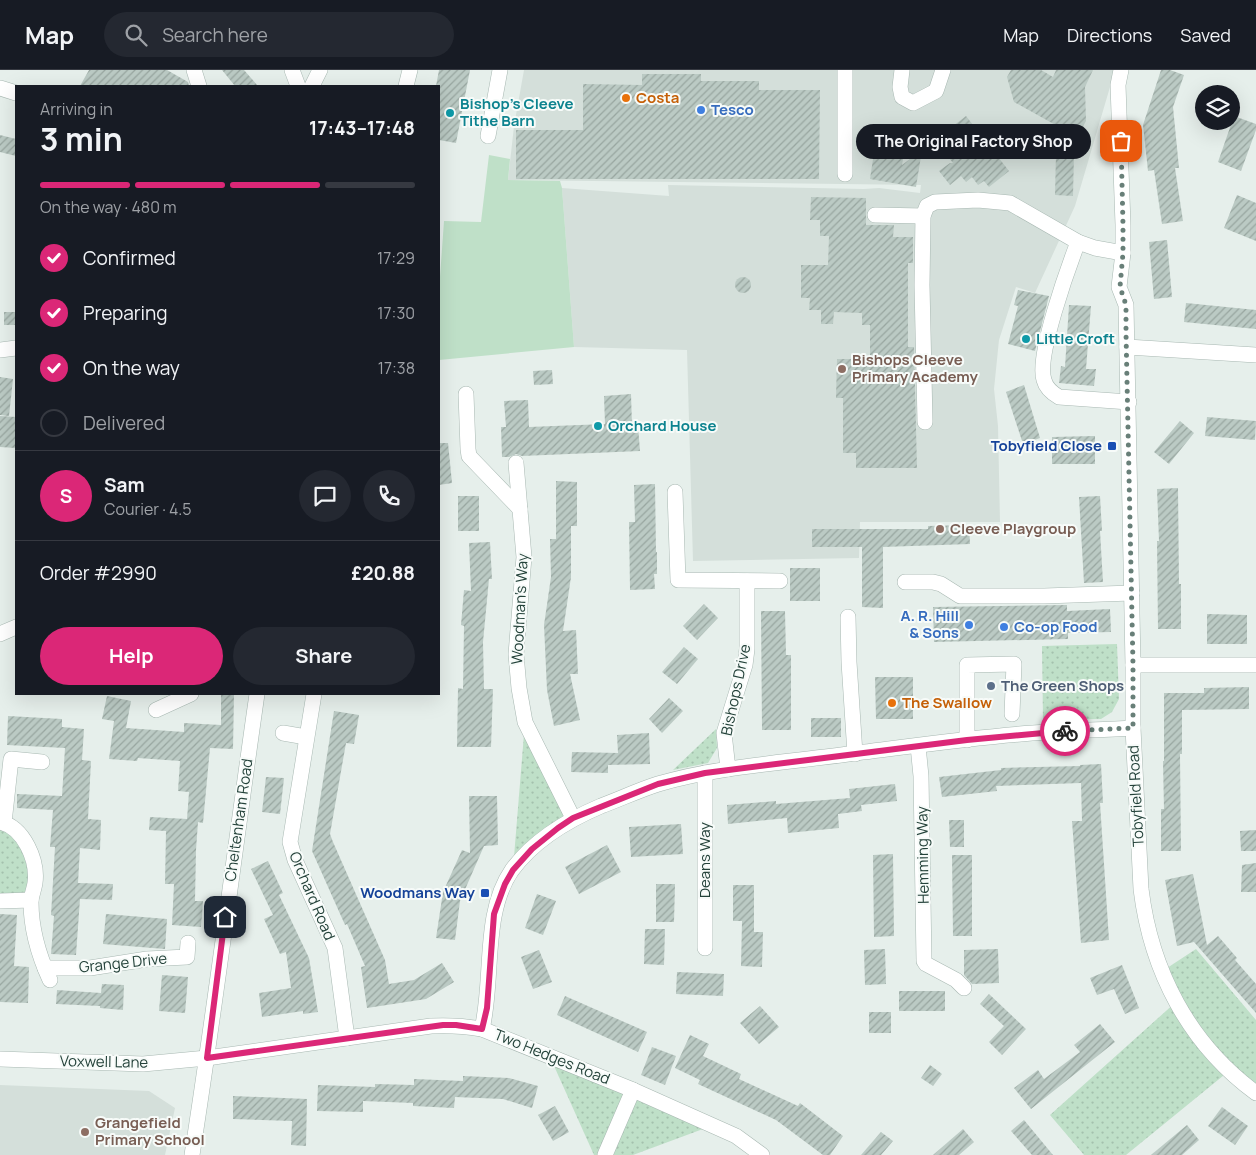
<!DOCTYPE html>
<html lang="en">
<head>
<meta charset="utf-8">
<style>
	body { margin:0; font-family:Manrope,sans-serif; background:#242831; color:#f1f3f6; height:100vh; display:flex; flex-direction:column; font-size:19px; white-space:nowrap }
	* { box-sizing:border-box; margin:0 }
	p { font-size:16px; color:#9ea1a6 }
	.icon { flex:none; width:28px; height:28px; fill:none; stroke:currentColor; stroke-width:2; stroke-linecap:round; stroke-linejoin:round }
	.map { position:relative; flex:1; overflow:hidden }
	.details { position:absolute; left:15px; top:15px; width:425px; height:610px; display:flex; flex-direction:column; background:#171b24; border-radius:0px; box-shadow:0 5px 20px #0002 }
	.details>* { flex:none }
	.tools { position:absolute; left:1195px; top:15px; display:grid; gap:10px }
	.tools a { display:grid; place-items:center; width:45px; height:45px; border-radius:50%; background:#171b24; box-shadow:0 5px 20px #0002; font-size:25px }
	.pin { position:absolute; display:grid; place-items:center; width:42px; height:42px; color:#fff; margin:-21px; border-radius:10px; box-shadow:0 2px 8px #0006 }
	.courier { position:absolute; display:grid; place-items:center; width:50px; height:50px; margin:-25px; border:4px solid #db2777; border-radius:50%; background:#fff; color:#222; box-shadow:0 1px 6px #0007 }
	.bubble { position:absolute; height:35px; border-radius:18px; background:#171b24; box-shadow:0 5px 20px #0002; font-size:16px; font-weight:700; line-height:35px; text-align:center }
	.overview em { font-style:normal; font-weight:700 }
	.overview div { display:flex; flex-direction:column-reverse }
	.overview { display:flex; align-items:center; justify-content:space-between; height:85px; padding:0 25px }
	h1 { font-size:32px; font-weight:700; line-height:38px }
	.bar { display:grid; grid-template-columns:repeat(4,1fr); gap:8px 5px; align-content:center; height:60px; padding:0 25px }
	.bar i { height:6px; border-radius:4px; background:#363941 }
	.bar .active { background:#db2777 }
	.bar p { grid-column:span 4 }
	.line { display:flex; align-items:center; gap:12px; padding:0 25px; border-top:1px solid #363941 }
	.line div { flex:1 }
	.round { display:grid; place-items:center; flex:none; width:52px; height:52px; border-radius:26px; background:#242831 }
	ol { padding:0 25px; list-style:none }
	li { display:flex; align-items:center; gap:15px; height:55px }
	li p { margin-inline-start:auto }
	li .icon { padding:5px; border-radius:50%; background:#db2777; color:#fff; stroke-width:4 }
	li:last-child { color:#9ea1a6 }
	li i { width:28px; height:28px; border:2px solid #363941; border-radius:50% }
	.cta { display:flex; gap:10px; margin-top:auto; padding:10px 25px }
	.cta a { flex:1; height:58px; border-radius:30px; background:#db2777; color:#fff; font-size:20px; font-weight:700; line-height:58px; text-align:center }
	.cta a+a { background:#242831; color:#f1f3f6 }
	header { display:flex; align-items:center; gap:30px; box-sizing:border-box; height:70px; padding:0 25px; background:#171b24; border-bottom:1px solid #363941 }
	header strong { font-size:24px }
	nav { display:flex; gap:28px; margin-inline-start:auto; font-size:18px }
	.search { width:350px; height:45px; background:#242831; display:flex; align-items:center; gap:12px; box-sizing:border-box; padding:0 18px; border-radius:28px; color:#9ea1a6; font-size:19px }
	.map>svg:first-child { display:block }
</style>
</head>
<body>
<header>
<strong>Map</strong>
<div class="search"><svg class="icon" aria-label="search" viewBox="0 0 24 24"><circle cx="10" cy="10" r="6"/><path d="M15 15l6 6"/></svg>Search here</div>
<nav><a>Map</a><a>Directions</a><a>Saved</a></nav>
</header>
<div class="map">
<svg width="1256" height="1085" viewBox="0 0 1256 1085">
	<defs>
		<pattern id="grass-dots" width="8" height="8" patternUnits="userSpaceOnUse" patternTransform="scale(1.25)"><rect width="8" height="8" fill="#bfe0c8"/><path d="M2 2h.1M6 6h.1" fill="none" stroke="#a4c1ad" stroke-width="1.8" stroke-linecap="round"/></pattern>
		<pattern id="building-hatch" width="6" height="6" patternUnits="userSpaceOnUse" patternTransform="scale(1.25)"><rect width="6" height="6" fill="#bbcac4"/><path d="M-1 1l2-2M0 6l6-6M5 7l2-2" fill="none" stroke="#98a6a0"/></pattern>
	</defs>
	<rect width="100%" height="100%" fill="#e6efeb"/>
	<g fill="#d4dfda">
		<path d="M524,0H1115L1075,136L1035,223L1016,217L999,270L994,319L998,356L1000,452H860L859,488L693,491L687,280L574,277L562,118L669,126L668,115L864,119L879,118L920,123L921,115L508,110L514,56Z"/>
		<path d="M0,1015L149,1021L175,1038L165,1085H0Z"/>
	</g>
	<g fill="url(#grass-dots)">
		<path d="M1117,574L1119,629L1112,642L1101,649L1043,650L1042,576Z"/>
		<path d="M525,652L573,748L513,799Z"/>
		<path d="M716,659L717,678L708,693L673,700Z"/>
		<path d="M0,752L32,788L31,830L0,831Z"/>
		<path d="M1196,879L1256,950V1023L1229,1001L1126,1085H1084L1050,1045L1176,932L1161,902Z"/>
		<path d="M550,987L711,1056L633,1085H594Z"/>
	</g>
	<path fill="#bfe0c8" d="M489,85L510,89L508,110L560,111L562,118L574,277L439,290V221L444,151L481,152Z"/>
	<g fill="url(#building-hatch)">
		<path d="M89,0H167L188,12L189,16H80Z"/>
		<path d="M222,0H244L258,16H235Z"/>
		<path d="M439,0H470L456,73L439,70V16H436Z"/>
		<path d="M1011,0H1041L1053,7L1056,0H1093L1085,17L1086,51L1077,67L1014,32L1007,7Z"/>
		<path d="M1161,0H1170L1184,5L1173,37L1179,98H1175L1183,151L1162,154L1154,100L1148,101L1143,55Z"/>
		<path d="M642,4H701V11H759V20H820L819,109H516V60H583V14L642,15Z"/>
		<path d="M966,46L1009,101L989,117L984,111L978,115L972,107L966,112L961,106L950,115L939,101L950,93H953L935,70Z"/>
		<path d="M1234,46L1256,54V60L1241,101L1218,92Z"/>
		<path d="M878,56L908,61L902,95L922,80L916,117L870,109Z"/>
		<path d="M0,65L16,69V86L0,82Z"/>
		<path d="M1056,83L1074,84L1073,126L1055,125Z"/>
		<path d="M1237,125L1256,133V171L1224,158Z"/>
		<path d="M811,127L866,128V155H894L893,167H913V193H908V277H914L917,398H856V383H843V328H836L837,289H870V255H862V243L834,242L833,254H821V240H809L810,228H801V195H828L829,166H820V150H810Z"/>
		<path d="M1167,170L1172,227L1154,229L1149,172Z"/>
		<circle cx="743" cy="215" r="8"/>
		<path d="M1018,220L1049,226L1035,281L1008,274L1018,236L1014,235Z"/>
		<path d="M1186,233L1256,240V259L1184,252Z"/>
		<path d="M1069,235L1091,236L1086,299H1096L1094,316L1059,313L1061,296L1065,297Z"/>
		<rect x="4" y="242" width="12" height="13"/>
		<path d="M552,300L553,314L534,315L533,301Z"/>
		<path d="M0,307L13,309L9,346L0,345Z"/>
		<path d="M1024,315L1040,368L1023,374L1006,322Z"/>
		<path d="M631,324L632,356H638L640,381L522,386L516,384L509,387H502L501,357H506L504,331L528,330L529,357L605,354L604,326Z"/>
		<path d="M0,346L16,347V378L0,377Z"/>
		<path d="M1207,347L1256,351L1255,370L1205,366Z"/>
		<path d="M1180,351L1194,363L1169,394L1154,382Z"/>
		<path d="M1095,366V394H1052V367Z"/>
		<path d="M439,373H448L452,413L439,415Z"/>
		<path d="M556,411L577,412V456H571V507L563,561L576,560L578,604H570L580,650L554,656L547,620L544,555L551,507L550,469H556Z"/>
		<path d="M655,414L656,482H657V504H654L655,519L630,520L629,452H635L634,415Z"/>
		<path d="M1178,418L1179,514H1181V559H1158L1157,471H1159L1157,419Z"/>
		<rect x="458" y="426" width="21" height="35"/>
		<path d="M1100,426L1102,461H1100L1103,512L1084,513L1079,427Z"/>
		<path d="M969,455L970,474L883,477V538L862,537V477H812V459H928V456Z"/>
		<path d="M490,472L492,509H489L483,572L484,619H493L491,677H457L458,618L463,619L464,556L461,555L464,520L471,521L469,473Z"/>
		<rect x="790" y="498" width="30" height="33"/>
		<path d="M704,534L718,548L697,570L683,556Z"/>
		<path d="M1067,535V541L1110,539L1111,562L1068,563V569L934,572L933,537Z"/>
		<path d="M761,541H785L786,585H791V660H762Z"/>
		<path d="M1207,544L1247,545V574H1207Z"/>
		<path d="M684,577L698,589L677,614L662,602Z"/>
		<path d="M875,607H913V649H876Z"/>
		<path d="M1249,617V639L1182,640V684H1180L1181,781H1161V739H1164L1163,691H1164V623H1204V618Z"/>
		<path d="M221,624H234L233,679L210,678L203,753L198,752L196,780L195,831H203L201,857L172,855L174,814H165L166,761L149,760L150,747L187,749L189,722L178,721L180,691L138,688L137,691L109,689L114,651L102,649L107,626L131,631L126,658L184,662V653L221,655Z"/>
		<path d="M669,628L683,641L662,663L649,649Z"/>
		<path d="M334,641L359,645L354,674L346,673L330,764L333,772L385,890L389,914L414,910L442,893L454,912L426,929L367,938L361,897L365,896L347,854L345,855L312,781Z"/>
		<path d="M8,646L62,649V657L84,659L82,690L91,691L88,749L101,750L100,780L80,778L78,813L113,814L112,830L80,829L76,885L51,884L54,846L51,845L55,777H50L53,740L17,738V724L62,726L65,678L7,675Z"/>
		<rect x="811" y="648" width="30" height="19"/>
		<path d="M649,663L650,694L608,695V703L571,702L572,682L618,683L617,665Z"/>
		<path d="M1101,694L1103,733H1100L1109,870L1081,873L1072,751H1082L1081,713L996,716L997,721L942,727L939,707L1001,700V698L1080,696V695Z"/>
		<path d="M266,707L284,708L280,744L262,742Z"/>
		<path d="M895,714L897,731L861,735L862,741L838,744L839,758L788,763L787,748L728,754L727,735L776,731V734L850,728L849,719Z"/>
		<path d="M469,726H497L498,775L484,776L460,831L455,870L436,868L443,822L462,780L470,783Z"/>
		<path d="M949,750H964V777H950Z"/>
		<path d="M681,754L683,784L631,787L629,757Z"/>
		<path d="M1256,760V781H1241L1240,761Z"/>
		<path d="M607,775L621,802L579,824L565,797Z"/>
		<path d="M893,784L894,866L874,867L873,785Z"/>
		<path d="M952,785H972V866H953Z"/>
		<path d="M268,791L283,823L279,825L309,888L318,942L303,944V941L262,947L259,923L291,918L286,882L280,884L264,849L273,845L251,799Z"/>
		<path d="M1256,793V822H1241L1242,795Z"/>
		<path d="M1193,804L1207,875L1218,866L1237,888L1235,890L1256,914V943L1194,872L1177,876L1165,810Z"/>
		<path d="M656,814H675L674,852H656Z"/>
		<path d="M733,815H754V862H763L762,897L741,896L742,851H733Z"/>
		<path d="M537,824L556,831L543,865L525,858Z"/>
		<path d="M0,844L17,845L14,896L29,897L28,933L0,932Z"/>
		<path d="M106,844L167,849L165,879L103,874Z"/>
		<path d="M645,859H665L664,895L644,894Z"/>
		<path d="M885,879L886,914L865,915L864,880Z"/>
		<path d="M998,879L999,913L972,914L964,905V880Z"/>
		<path d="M539,880L552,912L533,919L521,887Z"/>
		<path d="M1122,895L1139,938L1125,944L1114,919L1097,925L1090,908Z"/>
		<path d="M677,902L724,904L723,926L676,924Z"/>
		<path d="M162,905L188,907L185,943L159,941Z"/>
		<path d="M102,914L124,915L123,940L100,938V936L56,934L57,920L101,923Z"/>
		<rect x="899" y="921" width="46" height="20"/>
		<path d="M989,924L1026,959L1002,985L989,972L1004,956L980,934Z"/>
		<path d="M565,926L647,962L638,982L557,945Z"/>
		<path d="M760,936L779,957L759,974L740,953Z"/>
		<rect x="869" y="942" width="22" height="21"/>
		<path d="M1100,954L1115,972L1031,1039L1014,1018L1038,1000L1044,1009L1080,982L1074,975Z"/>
		<path d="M690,965L709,974L703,986L741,1004L739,1009L798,1036L800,1033L843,1066L830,1085H823L776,1050L698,1014L700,1010L675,998Z"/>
		<path d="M652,977L676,986L665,1015L641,1005Z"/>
		<path d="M930,995L942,1004L933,1016L921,1008Z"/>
		<path d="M463,1006L509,1008L538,1016L532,1038L503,1029L455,1027L454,1038L413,1036V1033L363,1031V1042L317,1041L318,1015L375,1017V1014L414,1015V1009L463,1011Z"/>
		<path d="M233,1026L307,1029L306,1076L291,1075L292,1051L233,1049Z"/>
		<path d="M555,1036L569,1062L553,1071L538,1045Z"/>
		<path d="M1222,1037L1248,1056L1235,1075L1208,1056Z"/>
		<path d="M1024,1050L1053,1085H1032L1011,1061Z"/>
		<path d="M1187,1055L1199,1070L1182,1085H1151Z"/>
		<path d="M963,1059L974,1072L959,1085H933Z"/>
		<path d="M881,1062L893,1071L881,1085H861Z"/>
	</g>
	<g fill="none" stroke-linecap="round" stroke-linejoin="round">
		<defs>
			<g id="minor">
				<path d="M194,0L199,16"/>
				<path d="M292,0L298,16"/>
				<path d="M902,0L900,17L902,27L913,33L936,21L943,0"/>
				<path d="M1121,0L1118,15L1123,155V183L1119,217L1126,235L1133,595V658L1141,819C1151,901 1189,974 1256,1023"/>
				<path d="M312,16L320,0"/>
				<path d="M406,16L410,0"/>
				<path d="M0,18L16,23"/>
				<path d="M488,66L500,0"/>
				<path d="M845,104V0"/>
				<path d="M875,145L923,146"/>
				<path d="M1078,172C1068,198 1036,287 1044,310C1046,318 1052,323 1059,327L1129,332"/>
				<path d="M1127,277L1256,285"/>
				<path d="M0,280L16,278"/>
				<path d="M466,324L468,379L469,386L520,439"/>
				<path d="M925,352L922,215L923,146L927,136L935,132L978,130L1010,133L1078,172L1095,178L1123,183"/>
				<path d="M516,393L524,487L516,584L519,618L525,652L573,748"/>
				<path d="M675,422L678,510L780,511"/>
				<path d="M905,512H933L941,514L960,526H1044L1132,523"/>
				<path d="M848,547L849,592L855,684"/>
				<path d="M0,564L16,557"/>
				<path d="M1133,595H1256"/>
				<path d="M314,624L290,772L295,790L335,878L347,968"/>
				<path d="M156,640L191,624"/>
				<path d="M283,663L306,667"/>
				<path d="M967,670V595L1014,594L1012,644"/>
				<path d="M918,676L921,706L924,891L926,894L956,910L964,918"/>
				<path d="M728,699L724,663L745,595L747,579V511"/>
				<path d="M705,703V878"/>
				<path d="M0,752C24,757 38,791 35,813C34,820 31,826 31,832C31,858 39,886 50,910"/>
				<path d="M4,753L11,689L42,692"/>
				<path d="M0,831L31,830"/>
				<path d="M45,898H90L147,889L187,887L188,873"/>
				<path d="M482,959C494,909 482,843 512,800C534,770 568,750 601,736C620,729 639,720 658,714C719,696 785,693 848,684C914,676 980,666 1047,662C1075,660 1104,660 1133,658"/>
				<path d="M0,989L143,994L207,988L431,956C448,955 464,956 482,959L633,1020L736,1066L762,1085"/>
				<path d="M192,1085C216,932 235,777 257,624"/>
				<path d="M605,1085L633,1020"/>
			</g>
		</defs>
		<use href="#minor" stroke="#a8b8b2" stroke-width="16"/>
		<use href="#minor" stroke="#fff" stroke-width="15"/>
	</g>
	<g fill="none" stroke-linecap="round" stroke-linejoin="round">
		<path stroke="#687f78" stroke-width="5" stroke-dasharray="0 9" d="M1065,661L1133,658V595L1126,263V235L1120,217L1123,183V155L1121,71"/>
		<path stroke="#db2777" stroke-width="6" d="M225,847L207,988L443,955H456L482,959L487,938L494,844L505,814L513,800L532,779L558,758L573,748L658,714L705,703L967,670L1065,661"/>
	</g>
	<g fill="#e8710a" stroke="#f7fbf9" stroke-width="2">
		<circle cx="626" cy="28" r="5"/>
		<circle cx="892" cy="633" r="5"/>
	</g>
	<g fill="#3f7fe0" stroke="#f7fbf9" stroke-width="2">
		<circle cx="701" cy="40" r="5"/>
		<circle cx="969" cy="555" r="5"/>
		<circle cx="1004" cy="557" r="5"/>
	</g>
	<g fill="#0f9aa8" stroke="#f7fbf9" stroke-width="2">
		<circle cx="450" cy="43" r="5"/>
		<circle cx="1026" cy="269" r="5"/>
		<circle cx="598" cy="356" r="5"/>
	</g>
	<g fill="#8d6e63" stroke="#f7fbf9" stroke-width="2">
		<circle cx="842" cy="299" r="5"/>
		<circle cx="940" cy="459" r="5"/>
		<circle cx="85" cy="1062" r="5"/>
	</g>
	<g fill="#1a4fb4" stroke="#f7fbf9" stroke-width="2">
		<rect x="1107" y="371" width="10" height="10" rx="2.5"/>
		<rect x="480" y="818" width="10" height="10" rx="2.5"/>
	</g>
	<circle fill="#5c6f8a" stroke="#f7fbf9" stroke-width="2" cx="991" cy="616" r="5"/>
	<g text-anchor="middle" stroke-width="4" stroke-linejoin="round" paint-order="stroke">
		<g font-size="15" font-weight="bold" fill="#c56008" stroke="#f7fbf9" text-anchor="start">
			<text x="636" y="33">Costa</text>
			<text x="902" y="638">The Swallow</text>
		</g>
		<g font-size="15" font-weight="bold" fill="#0d838f" stroke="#f7fbf9" text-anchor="start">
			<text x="460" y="39">Bishop's Cleeve<tspan x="460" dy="17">Tithe Barn</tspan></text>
			<text x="1036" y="274">Little Croft</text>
			<text x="608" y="361">Orchard House</text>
		</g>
		<g font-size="15" font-weight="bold" fill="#366cbe" stroke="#f7fbf9" text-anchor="start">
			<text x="711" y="45">Tesco</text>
			<text x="959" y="551" text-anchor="end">A. R. Hill<tspan x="959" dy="17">&amp; Sons</tspan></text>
			<text x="1014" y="562">Co-op Food</text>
		</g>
		<g font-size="15" font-weight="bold" fill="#785e54" stroke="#f7fbf9" text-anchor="start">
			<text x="852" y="295">Bishops Cleeve<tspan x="852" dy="17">Primary Academy</tspan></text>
			<text x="950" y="464">Cleeve Playgroup</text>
			<text x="95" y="1058">Grangefield<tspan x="95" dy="17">Primary School</tspan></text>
		</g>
		<g font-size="15" font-weight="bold" fill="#164399" stroke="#f7fbf9" text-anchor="end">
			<text x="1102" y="381">Tobyfield Close</text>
			<text x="475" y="828">Woodmans Way</text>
		</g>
		<g font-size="15" fill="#24423a" stroke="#f7fbf9">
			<text transform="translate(520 539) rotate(-87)" y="5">Woodman's Way</text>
			<text transform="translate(736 620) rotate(-78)" y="5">Bishops Drive</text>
			<text transform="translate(1136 726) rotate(-93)" y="5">Tobyfield Road</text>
			<text transform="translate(239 750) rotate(-82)" y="5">Cheltenham Road</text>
			<text transform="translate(923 785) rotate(-91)" y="5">Hemming Way</text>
			<text transform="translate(705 790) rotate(-90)" y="5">Deans Way</text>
			<text transform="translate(312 826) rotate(67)" y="5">Orchard Road</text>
			<text transform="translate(123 893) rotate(-6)" y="5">Grange Drive</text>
			<text transform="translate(552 987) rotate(22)" y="5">Two Hedges Road</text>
			<text transform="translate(104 992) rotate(1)" y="5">Voxwell Lane</text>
		</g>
		<g font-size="15" font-weight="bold" fill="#4e5e75" stroke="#f7fbf9" text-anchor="start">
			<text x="1001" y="621">The Green Shops</text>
		</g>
	</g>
</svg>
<div class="tools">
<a><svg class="icon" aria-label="layers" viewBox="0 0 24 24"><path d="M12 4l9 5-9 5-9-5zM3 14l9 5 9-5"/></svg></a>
</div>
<div class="pin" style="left:1121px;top:71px;background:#ea580c"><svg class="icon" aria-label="bag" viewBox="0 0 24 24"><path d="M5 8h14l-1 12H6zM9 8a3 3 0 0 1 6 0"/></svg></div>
<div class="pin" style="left:225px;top:847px;background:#1f2937"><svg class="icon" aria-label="home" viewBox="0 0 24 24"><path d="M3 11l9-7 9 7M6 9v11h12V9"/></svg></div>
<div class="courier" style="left:1065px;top:661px"><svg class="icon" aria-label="bike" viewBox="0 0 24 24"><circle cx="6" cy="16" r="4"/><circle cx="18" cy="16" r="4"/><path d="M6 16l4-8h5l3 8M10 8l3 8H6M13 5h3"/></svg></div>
<div class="bubble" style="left:856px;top:54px;width:235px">The Original Factory Shop</div>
<section class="details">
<div class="overview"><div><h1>3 min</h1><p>Arriving in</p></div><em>17:43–17:48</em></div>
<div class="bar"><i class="active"></i><i class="active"></i><i class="active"></i><i></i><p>On the way · 480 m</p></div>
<ol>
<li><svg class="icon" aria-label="check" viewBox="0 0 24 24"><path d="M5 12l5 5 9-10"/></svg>Confirmed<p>17:29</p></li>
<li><svg class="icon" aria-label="check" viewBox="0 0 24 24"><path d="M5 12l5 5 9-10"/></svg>Preparing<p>17:30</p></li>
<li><svg class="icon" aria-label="check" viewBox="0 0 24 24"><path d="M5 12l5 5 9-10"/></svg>On the way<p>17:38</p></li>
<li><i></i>Delivered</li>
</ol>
<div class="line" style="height:90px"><b class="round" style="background:#db2777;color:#fff">S</b><div><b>Sam</b><p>Courier · 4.5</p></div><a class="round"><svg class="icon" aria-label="chat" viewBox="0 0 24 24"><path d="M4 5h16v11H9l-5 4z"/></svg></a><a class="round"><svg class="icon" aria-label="phone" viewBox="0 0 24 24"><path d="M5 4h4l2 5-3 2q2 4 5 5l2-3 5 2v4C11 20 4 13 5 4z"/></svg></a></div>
<div class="line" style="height:65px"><div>Order #2990</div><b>£20.88</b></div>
<div class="cta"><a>Help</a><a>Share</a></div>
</section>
</div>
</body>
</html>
